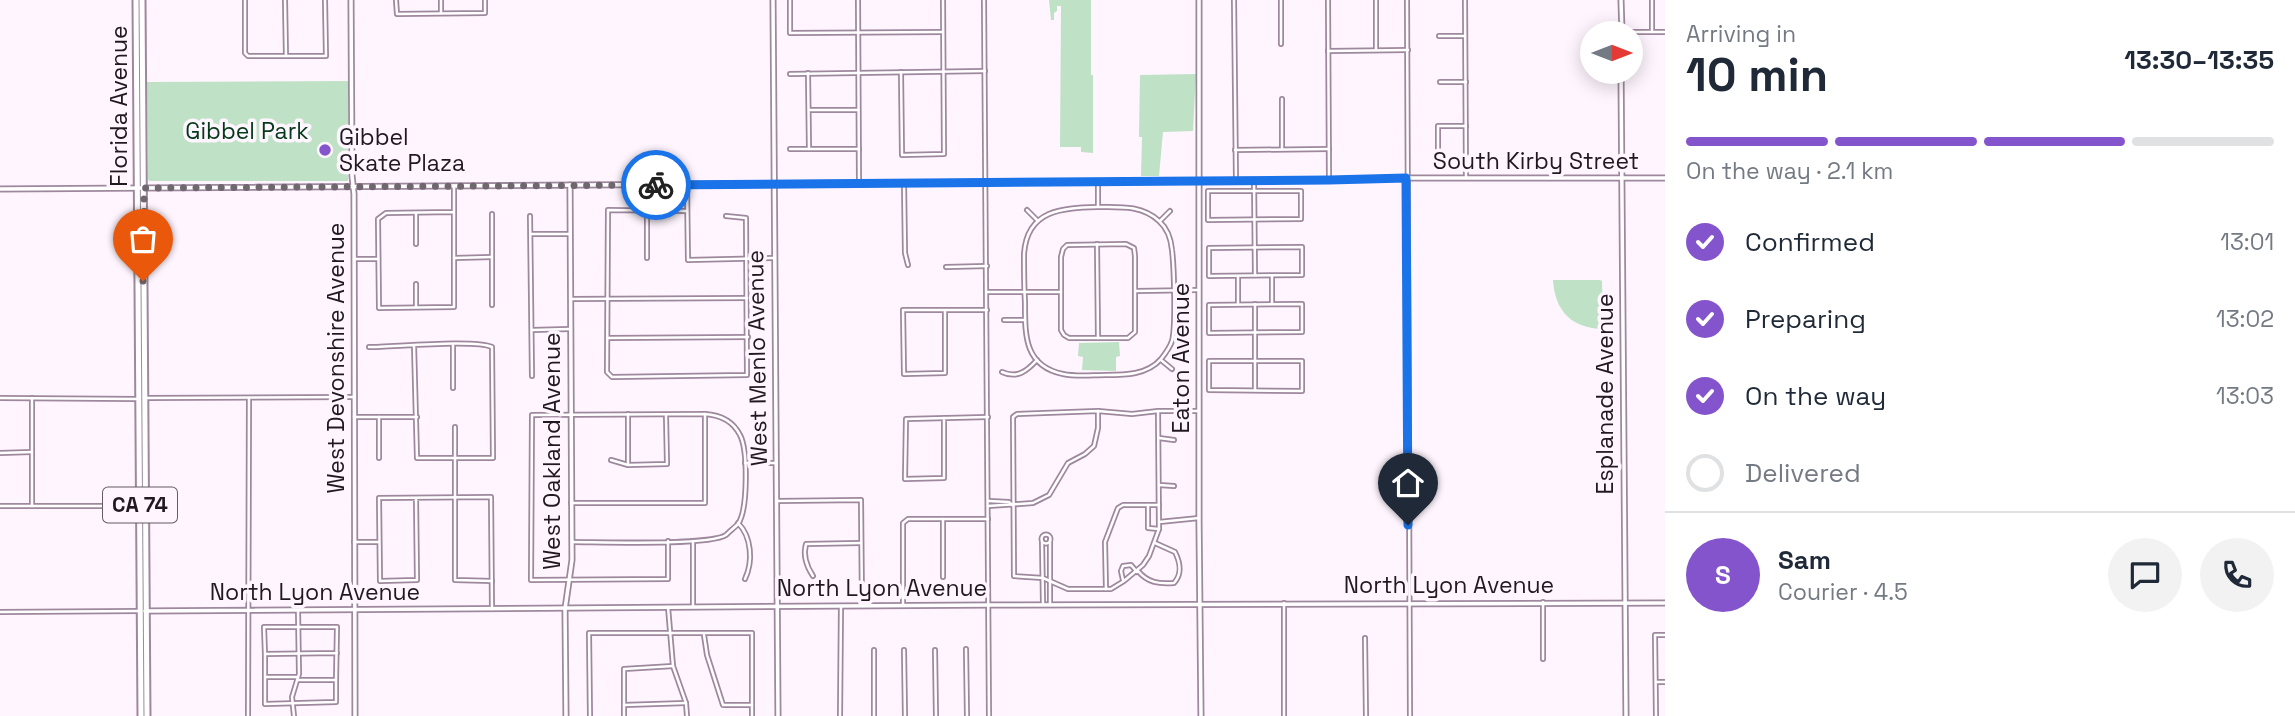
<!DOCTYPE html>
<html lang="en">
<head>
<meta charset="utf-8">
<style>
	body { margin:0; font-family:"Space Grotesk",sans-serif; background:#f2f2f3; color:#1f2937; height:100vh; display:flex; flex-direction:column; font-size:26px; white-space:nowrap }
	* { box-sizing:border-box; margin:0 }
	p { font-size:23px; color:#747a83 }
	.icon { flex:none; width:38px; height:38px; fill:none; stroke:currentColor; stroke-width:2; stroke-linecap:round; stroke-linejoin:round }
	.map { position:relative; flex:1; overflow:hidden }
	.panel { display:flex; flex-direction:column; background:#fff; width:630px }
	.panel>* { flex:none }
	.needle { width:46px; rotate:90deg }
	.fabs { position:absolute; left:1580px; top:21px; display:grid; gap:14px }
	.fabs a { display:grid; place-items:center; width:63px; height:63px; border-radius:50%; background:#fff; box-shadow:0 4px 18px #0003; font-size:35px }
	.pin { position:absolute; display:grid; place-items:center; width:60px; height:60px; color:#fff; margin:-72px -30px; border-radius:50% 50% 50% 0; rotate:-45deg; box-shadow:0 0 7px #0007 }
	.pin .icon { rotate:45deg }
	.courier { position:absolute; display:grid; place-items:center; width:70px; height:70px; margin:-35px; border:5px solid #1a73e8; border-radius:50%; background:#fff; color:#222; box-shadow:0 2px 9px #0007 }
	.summary em { font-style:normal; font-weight:800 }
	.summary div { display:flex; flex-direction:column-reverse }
	.summary { display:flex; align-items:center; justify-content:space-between; height:119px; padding:0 21px }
	h1 { font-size:46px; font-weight:800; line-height:52px }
	.bar { display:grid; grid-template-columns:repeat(4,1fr); gap:10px 7px; align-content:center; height:84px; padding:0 21px }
	.bar i { height:9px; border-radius:5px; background:#e0e1e3 }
	.bar .on { background:#8454cd }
	.bar p { grid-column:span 4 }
	.line { display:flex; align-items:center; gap:18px; padding:0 21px; border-top:2px solid #e0e1e3 }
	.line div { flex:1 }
	.round { display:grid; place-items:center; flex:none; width:74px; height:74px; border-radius:37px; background:#f2f2f3 }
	ol { padding:0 21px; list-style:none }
	li { display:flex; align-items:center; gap:21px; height:77px }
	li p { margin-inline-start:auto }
	li .icon { padding:7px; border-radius:50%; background:#8454cd; color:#fff; stroke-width:4 }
	li:last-child { color:#747a83 }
	li i { width:38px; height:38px; border:4px solid #e0e1e3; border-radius:50% }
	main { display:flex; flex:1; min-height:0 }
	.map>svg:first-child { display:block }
</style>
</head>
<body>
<main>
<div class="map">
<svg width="1665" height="716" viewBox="0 0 1665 716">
	<rect width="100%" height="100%" fill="#fff5fe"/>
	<g fill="#bfe1c6">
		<path d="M1049,0H1091V75H1093V153L1081,152V147H1060L1061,6H1057V11L1054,13V20H1051Z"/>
		<path d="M1196,74L1193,131L1163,132L1159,176H1141L1142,137H1139L1140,75Z"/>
		<path d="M348,81V181H149L148,179L147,82Z"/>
		<path d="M1553,280H1600L1602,281L1603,329C1571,328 1555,311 1553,280Z"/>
		<path d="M1119,342L1120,356L1116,357V371L1082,370L1083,357L1078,356L1079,343Z"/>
	</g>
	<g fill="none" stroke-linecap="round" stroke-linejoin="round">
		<defs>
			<g id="minor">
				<path d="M245,0V53L248,56H326L325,0"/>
				<path d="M285,0L286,56"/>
				<path d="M396,0L397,14L485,13V0"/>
				<path d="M441,0V13"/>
				<path d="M790,0V33L943,32"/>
				<path d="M858,0L859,182"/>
				<path d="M984,0L989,716"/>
				<path d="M1234,0L1236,180"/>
				<path d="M1281,0V44"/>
				<path d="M1328,0L1329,180"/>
				<path d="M1376,0V49"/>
				<path d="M1407,0L1410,716"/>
				<path d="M1465,0L1466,178"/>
				<path d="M1652,0V32"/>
				<path d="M1622,32H1665"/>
				<path d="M1439,36H1465"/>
				<path d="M1328,51L1408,50"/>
				<path d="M901,72L902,155L944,154L943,0"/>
				<path d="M808,73L809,149"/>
				<path d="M790,74L985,71"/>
				<path d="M1440,82H1466"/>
				<path d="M1282,99V149"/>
				<path d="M809,110H858"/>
				<path d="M790,149H859"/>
				<path d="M1438,149V126H1466"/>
				<path d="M1235,150L1329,149"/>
				<path d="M1254,180L1255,275"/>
				<path d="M1098,182V206"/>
				<path d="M904,183L905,253L908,265"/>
				<path d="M687,185L688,260L773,258"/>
				<path d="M454,186V307L379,308L378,219L386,213L454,212"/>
				<path d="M1208,191H1301V219L1208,220Z"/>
				<path d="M1098,207C1120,207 1142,205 1159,221C1167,228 1171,239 1172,250C1174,266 1176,327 1172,341C1170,347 1165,354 1161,359C1147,375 1125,375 1106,375C1092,375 1077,377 1063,374C1024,366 1025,335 1025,302C1024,286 1024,270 1024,254C1027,209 1063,208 1098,207Z"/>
				<path d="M1027,210L1038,221"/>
				<path d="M647,211V258"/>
				<path d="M687,211L608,210L607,372L612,377L747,375L746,218L726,216"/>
				<path d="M492,214V305"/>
				<path d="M530,216L532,376"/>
				<path d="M1160,221L1170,211"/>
				<path d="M531,234H570"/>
				<path d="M416,244V213"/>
				<path d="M1097,244L1098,338"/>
				<path d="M1126,244L1134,248L1135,256V332L1128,338H1069L1064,335L1061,330V257L1063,249L1067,245Z"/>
				<path d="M1302,247V275L1209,276V248Z"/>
				<path d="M454,258L492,257"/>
				<path d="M354,259H378"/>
				<path d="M946,267L987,266"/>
				<path d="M1238,276V304"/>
				<path d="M1272,276V304"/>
				<path d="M1136,291L1198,290"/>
				<path d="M987,292H1061"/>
				<path d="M572,299L747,298"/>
				<path d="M1255,304V390"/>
				<path d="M1302,304V332L1209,333V305Z"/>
				<path d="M416,307V284"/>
				<path d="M945,310V373L904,374L903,310H987"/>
				<path d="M1004,320H1025"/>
				<path d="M532,330L570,329"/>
				<path d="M608,338L748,337"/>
				<path d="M453,345V388"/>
				<path d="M369,347C393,347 475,339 492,347L493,458H417L414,345"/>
				<path d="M1161,360L1172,369"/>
				<path d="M1209,361H1302V391L1209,390Z"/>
				<path d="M1002,372C1017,379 1027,371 1037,360"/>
				<path d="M0,398L136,399"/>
				<path d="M32,398V506"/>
				<path d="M147,398L353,397"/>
				<path d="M1158,411L1159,529L1149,556L1143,565L1124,581L1111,589H1068L1043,578L1014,576L1013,417L1017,414L1098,411L1132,414L1158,411H1198"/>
				<path d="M628,414V464"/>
				<path d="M354,417H417"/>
				<path d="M379,417V458"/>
				<path d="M944,418V478L905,479L906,419L988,417"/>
				<path d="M455,427V580L492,581"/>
				<path d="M1159,438L1174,440"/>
				<path d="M0,453L32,452"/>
				<path d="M611,460L628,465L667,464L666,416"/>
				<path d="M745,463H776"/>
				<path d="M1159,485L1174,486"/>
				<path d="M416,498L417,580L380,581L379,498L491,497L492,609"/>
				<path d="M777,501L861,500L862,605"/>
				<path d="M989,501L1009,502L1012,505"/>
				<path d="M571,503H705V414"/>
				<path d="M1148,505V528L1159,529"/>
				<path d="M0,506H139"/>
				<path d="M988,506L1033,503L1049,495L1068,463L1085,454L1094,446L1098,428V411"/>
				<path d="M943,519V577"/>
				<path d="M1159,522L1199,518"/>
				<path d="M738,523C752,537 753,562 745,579"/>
				<circle cx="1046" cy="539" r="4.5"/>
				<path d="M1050,540V603"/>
				<path d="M1042,541L1043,604"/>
				<path d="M354,542H379"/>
				<path d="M572,542C599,542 709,546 726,535C729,532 735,527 738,524C748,510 748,450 740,435C733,421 720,415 705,414L532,415L531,580L668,579V541"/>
				<path d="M1138,571C1148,583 1159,584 1174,583C1183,573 1180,562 1175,552L1155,543"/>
				<path d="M813,576C807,567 803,555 806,544L861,543"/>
				<path d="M1123,580L1121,571L1123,566L1131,565L1137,572"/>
				<path d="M1106,589L1105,542L1118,508L1123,505H1159"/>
				<path d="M1284,603V716"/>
				<path d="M903,605V523L908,519H988"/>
				<path d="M668,607L673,666L686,703L687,716"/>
				<path d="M693,607V541"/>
				<path d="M0,612L140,611"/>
				<path d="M704,635L707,655L723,705H752"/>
				<path d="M1365,638L1366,716"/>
				<path d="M966,649L967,716"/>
				<path d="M904,650L905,716"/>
				<path d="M935,650L936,716"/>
				<path d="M265,654V704L336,702V680H297"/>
				<path d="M1543,659V602"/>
				<path d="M266,677H298"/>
				<path d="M336,680L337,627H264L265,654L337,653"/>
				<path d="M1656,682H1665"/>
				<path d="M624,705L686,703"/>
				<path d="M248,716L249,398"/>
				<path d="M294,716L292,697L299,674L298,610"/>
				<path d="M590,716L589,633H752V716"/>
				<path d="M624,716V669L673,666"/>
				<path d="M840,716L841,606"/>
				<path d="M874,716V650"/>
				<path d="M1656,716L1655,635H1665"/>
			</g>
			<g id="tertiary">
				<path d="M351,0L352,176L354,194L355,716"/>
				<path d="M1199,0V522L1201,716"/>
				<path d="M0,189L1329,180L1406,178H1665"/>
				<path d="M145,611L989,605L1665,603"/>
				<path d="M566,716L565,609L572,560L570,185"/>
			</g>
			<g id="secondary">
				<path d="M773,0L778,716"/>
				<path d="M1621,0L1622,33"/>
				<path d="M1621,72L1626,716"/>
			</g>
			<g id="primary">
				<path d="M136,0L141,716"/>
				<path d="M142,0L147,716"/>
			</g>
		</defs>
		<use href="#minor" stroke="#9e889e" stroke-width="6"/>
		<use href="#tertiary" stroke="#9e889e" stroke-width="7"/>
		<use href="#secondary" stroke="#9e889e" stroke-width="7"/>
		<use href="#primary" stroke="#9e889e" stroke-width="9"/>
		<use href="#minor" stroke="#fff" stroke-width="2.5"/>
		<use href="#tertiary" stroke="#fff" stroke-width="3.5"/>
		<use href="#secondary" stroke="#fff" stroke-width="3.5"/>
		<use href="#primary" stroke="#fff" stroke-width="5"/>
	</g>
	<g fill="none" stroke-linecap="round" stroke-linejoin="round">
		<path stroke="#6f666e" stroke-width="7" stroke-dasharray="0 12.6" d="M143,281L144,284V188L656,185"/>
		<path stroke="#1a73e8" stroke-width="9" d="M656,185L1329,180L1406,178L1408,525"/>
	</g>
	<circle fill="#8454cd" stroke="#fff5fe" stroke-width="2.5" cx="325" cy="150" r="7"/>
	<g text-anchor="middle" stroke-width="7" stroke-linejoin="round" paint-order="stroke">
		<rect fill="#fff5fe" stroke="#645b63" stroke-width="2" x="103" y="487.5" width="74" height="35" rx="5"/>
		<g font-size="21" font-weight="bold" fill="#211921">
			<text x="140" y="512">CA 74</text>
		</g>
		<g font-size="23" fill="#211921" stroke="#fff5fe">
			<text transform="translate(119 106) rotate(-90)" y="8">Florida Avenue</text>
			<text x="1536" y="169">South Kirby Street</text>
			<text transform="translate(336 358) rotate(-90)" y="8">West Devonshire Avenue</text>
			<text transform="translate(757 358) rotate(-91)" y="8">West Menlo Avenue</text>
			<text transform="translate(1181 358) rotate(-90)" y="8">Eaton Avenue</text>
			<text transform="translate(1605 394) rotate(-90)" y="8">Esplanade Avenue</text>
			<text transform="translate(552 451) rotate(-90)" y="8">West Oakland Avenue</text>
			<text x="1449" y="593">North Lyon Avenue</text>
			<text x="882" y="596">North Lyon Avenue</text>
			<text x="315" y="600">North Lyon Avenue</text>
		</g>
		<g font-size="23" fill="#003a16" stroke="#fff5fe">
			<text x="247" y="139">Gibbel Park</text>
		</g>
		<g font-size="23" fill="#211921" stroke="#fff5fe" text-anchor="start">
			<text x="339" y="145">Gibbel<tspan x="339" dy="26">Skate Plaza</tspan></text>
		</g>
	</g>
</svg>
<div class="fabs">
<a><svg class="needle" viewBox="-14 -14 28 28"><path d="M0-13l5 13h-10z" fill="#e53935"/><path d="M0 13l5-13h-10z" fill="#747a83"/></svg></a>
</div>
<div class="pin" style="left:143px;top:281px;background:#ea580c"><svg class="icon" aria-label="bag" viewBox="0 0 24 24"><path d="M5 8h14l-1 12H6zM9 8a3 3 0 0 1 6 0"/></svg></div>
<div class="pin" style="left:1408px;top:525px;background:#1f2937"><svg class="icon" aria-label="home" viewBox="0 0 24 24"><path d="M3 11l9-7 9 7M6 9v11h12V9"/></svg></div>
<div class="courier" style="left:656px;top:185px"><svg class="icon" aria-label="bike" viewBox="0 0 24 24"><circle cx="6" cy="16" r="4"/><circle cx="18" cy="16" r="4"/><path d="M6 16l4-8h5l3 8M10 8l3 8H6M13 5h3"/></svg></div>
</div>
<section class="panel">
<div class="summary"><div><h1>10 min</h1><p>Arriving in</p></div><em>13:30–13:35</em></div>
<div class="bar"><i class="on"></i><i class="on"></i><i class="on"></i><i></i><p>On the way · 2.1 km</p></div>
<ol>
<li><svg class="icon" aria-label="check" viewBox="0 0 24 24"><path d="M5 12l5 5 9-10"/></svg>Confirmed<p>13:01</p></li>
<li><svg class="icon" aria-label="check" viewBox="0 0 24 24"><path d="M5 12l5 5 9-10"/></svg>Preparing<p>13:02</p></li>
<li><svg class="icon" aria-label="check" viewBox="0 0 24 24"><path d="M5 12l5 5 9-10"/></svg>On the way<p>13:03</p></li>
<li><i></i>Delivered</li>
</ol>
<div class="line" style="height:126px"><b class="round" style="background:#8454cd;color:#fff">S</b><div><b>Sam</b><p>Courier · 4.5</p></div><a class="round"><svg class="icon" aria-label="chat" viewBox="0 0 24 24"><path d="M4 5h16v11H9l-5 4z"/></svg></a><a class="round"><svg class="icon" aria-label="phone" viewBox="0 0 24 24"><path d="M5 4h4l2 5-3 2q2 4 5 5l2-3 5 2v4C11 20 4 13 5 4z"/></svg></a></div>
</section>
</main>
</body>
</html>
